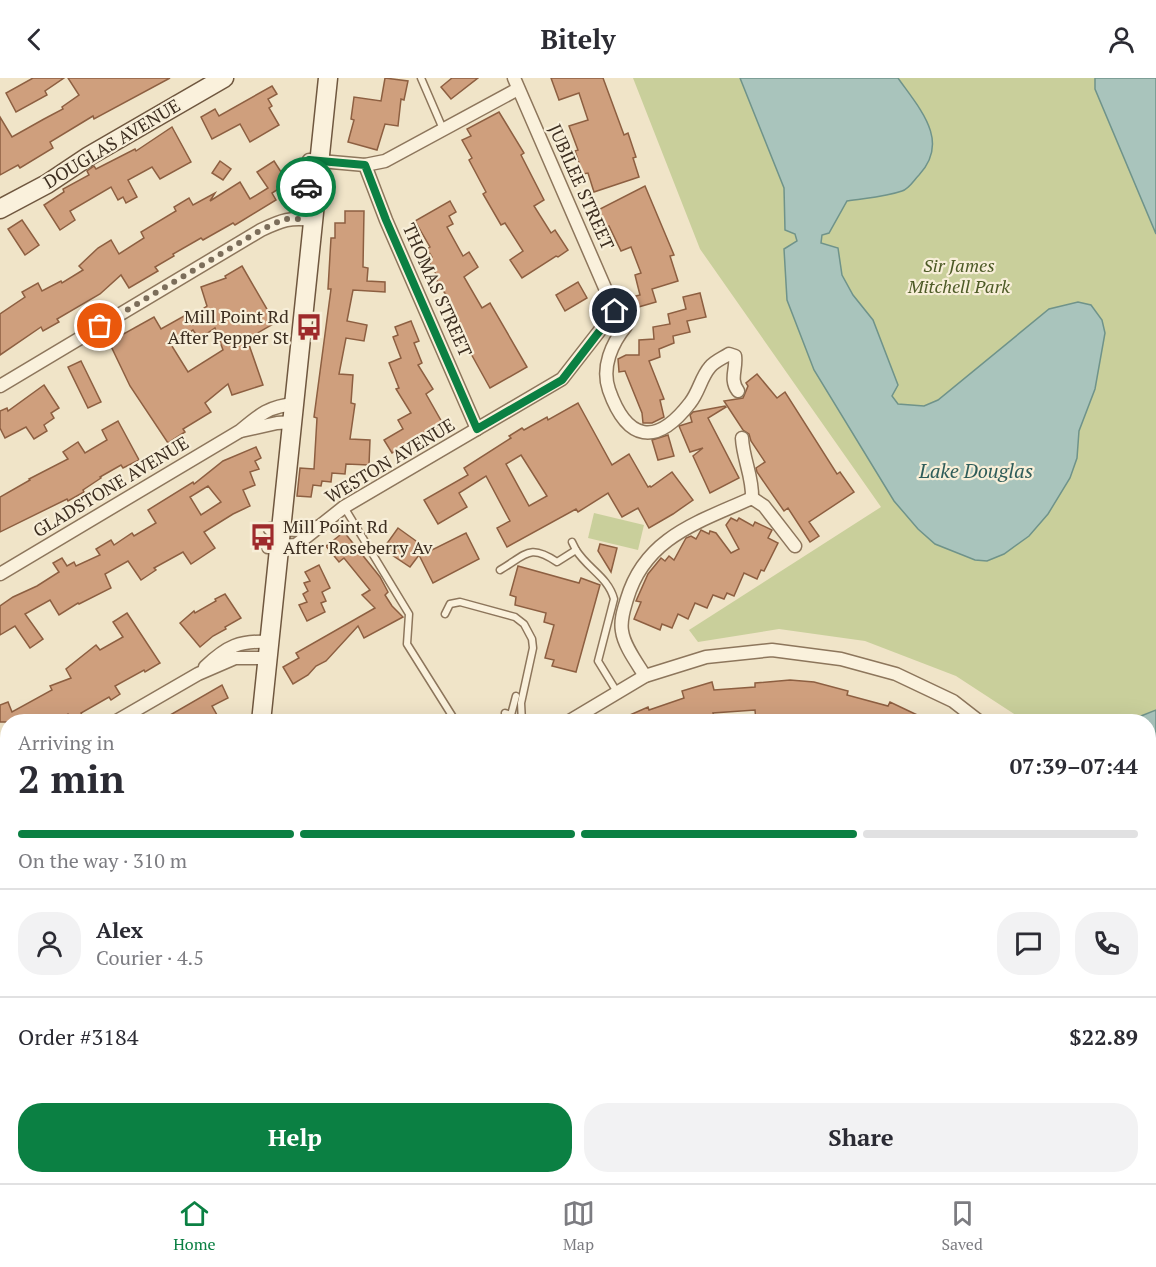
<!DOCTYPE html>
<html lang="en">
<head>
<meta charset="utf-8">
<style>
	body { margin:0; font-family:"PT Serif",serif; background:#f2f2f3; color:#2b2b33; height:100vh; display:flex; flex-direction:column; font-size:22px; white-space:nowrap }
	* { box-sizing:border-box; margin:0 }
	p { font-size:20px; color:#7c7c81 }
	.icon { flex:none; width:33px; height:33px; fill:none; stroke:currentColor; stroke-width:2; stroke-linecap:round; stroke-linejoin:round }
	.map { position:relative; flex:1; overflow:hidden }
	.panel { position:absolute; left:0px; top:636px; width:1156px; height:470px; display:flex; flex-direction:column; background:#fff; border-radius:24px 24px 0 0; box-shadow:0 6px 24px #0002 }
	.panel>* { flex:none }
	.pin { position:absolute; display:grid; place-items:center; width:51px; height:51px; color:#fff; margin:-26px; border:3px solid #fff; border-radius:50%; box-shadow:0 2px 6px #0007 }
	.courier { position:absolute; display:grid; place-items:center; width:60px; height:60px; margin:-30px; border:4px solid #0b8043; border-radius:50%; background:#fff; color:#222; box-shadow:0 2px 8px #0007 }
	.overview em { font-style:normal; font-weight:700 }
	.overview div { display:flex; flex-direction:column-reverse }
	.overview { display:flex; align-items:center; justify-content:space-between; height:102px; padding:0 18px }
	h1 { font-size:39px; font-weight:700; line-height:45px }
	.bar { display:grid; grid-template-columns:repeat(4,1fr); gap:9px 6px; align-content:center; height:72px; padding:0 18px }
	.bar i { height:8px; border-radius:4px; background:#e1e1e2 }
	.bar .current { background:#0b8043 }
	.bar p { grid-column:span 4 }
	.line { display:flex; align-items:center; gap:15px; padding:0 18px; border-top:2px solid #e1e1e2 }
	.line div { flex:1 }
	.round { display:grid; place-items:center; flex:none; width:63px; height:63px; border-radius:24px; background:#f2f2f3 }
	.button { display:flex; gap:12px; margin-top:auto; padding:12px 18px }
	.button a { flex:1; height:69px; border-radius:24px; background:#0b8043; color:#fff; font-size:24px; font-weight:700; line-height:69px; text-align:center }
	.button a+a { background:#f2f2f3; color:#2b2b33 }
	header { display:flex; justify-content:space-between; align-items:center; height:78px; padding:0 18px; background:#fff; font-size:27px; font-weight:700 }
	.menu { display:flex; justify-content:space-around; align-items:center; height:84px; border-top:2px solid #e1e1e2; background:#fff; font-size:16px; color:#7c7c81 }
	.menu a { display:grid; justify-items:center; gap:3px }
	.menu .current { color:#0b8043 }
	.map>svg:first-child { display:block }
</style>
</head>
<body>
<header><svg class="icon" aria-label="back" viewBox="0 0 24 24"><path d="M15 5l-7 7 7 7"/></svg>Bitely<svg class="icon" aria-label="person" viewBox="0 0 24 24"><circle cx="12" cy="8" r="4"/><path d="M4 21q1-7 8-7t8 7"/></svg></header>
<div class="map">
<svg width="1156" height="1105" viewBox="0 0 1156 1105">
	<rect width="100%" height="100%" fill="#f0e4c8"/>
	<g fill="#c9cf9b">
		<path d="M633,0H1095V11L1156,156V812L1149,802V644L1025,643L956,598L865,563L779,551L698,564L689,552L881,429L700,171Z"/>
		<path d="M594,435L644,447L638,472L588,460Z"/>
	</g>
	<g fill="#a9c4bc" stroke="#6f938a" stroke-width="1.5">
		<path d="M740,0H898C919,30 951,63 919,97C914,102 909,111 902,113C885,119 865,120 847,123L829,155L822,157L821,165L838,170L842,197L853,217L873,242L898,307L892,318L898,326L924,328L938,322L1049,231L1078,224L1091,227L1102,242L1105,255L1095,311L1079,353L1077,380L1070,400L1048,436L1029,458L1004,476L987,483L975,482L935,466L918,451L894,423L814,292L787,222L784,171L797,163L795,156L785,152L784,110Z"/>
		<path d="M1095,0H1156V156L1095,11Z"/>
		<path d="M1156,632V752L1149,750V644L1133,643L1136,640Z"/>
	</g>
	<g fill="#cf9f7d" stroke="#8d5f41" stroke-width="1.5" fill-rule="evenodd">
		<path d="M33,0H64L45,13L47,17L16,34L6,15Z"/>
		<path d="M68,0H170L94,41L93,38L50,64L53,70L20,90L18,87L0,97V39L12,59L44,41L63,31L62,29L79,17Z"/>
		<path d="M385,0L408,3L404,22L401,21L398,48L385,46L377,72L348,64L354,42L351,41L354,19L381,23Z"/>
		<path d="M452,0H478L451,21L441,9Z"/>
		<path d="M551,0H603L624,57L628,55L636,79L633,80L639,99L594,114L588,95L583,96L575,73L578,72L569,48L588,42L579,15L559,22Z"/>
		<path d="M272,8L277,16L268,21L272,28L269,30L279,47L250,64L240,46L212,61L201,39L215,31L219,38Z"/>
		<path d="M499,34L524,75L521,77L544,122L534,128L551,155L555,152L568,172L558,179L556,178L522,200L510,182L523,173L505,145L501,147L483,116L486,114L469,82L472,80L462,62L471,58L467,51Z"/>
		<path d="M172,49L191,84L160,101L152,89L128,102L137,119L126,125L123,119L118,122L111,109L70,133L75,142L60,152L44,127L64,114L63,111L89,97L87,93L94,88L96,91L135,71L136,73Z"/>
		<path d="M220,83L231,91L223,102L212,95Z"/>
		<path d="M274,83L281,94L284,92L291,103L272,115L276,122L235,147L233,145L203,162L201,160L173,176L174,178L155,189L158,193L129,210L121,197L100,216L57,241L59,244L43,253L41,249L0,277V236L25,219L22,214L38,205L42,213L61,203L62,205L83,192L79,188L98,170L111,162L119,176L144,160L141,154L176,133L174,129L189,120L193,127L215,115L210,123L240,104L250,121L268,110L257,94Z"/>
		<path d="M645,108L674,177L670,178L678,203L652,211L656,224L635,230L632,219L640,217L635,197L641,195L631,169L621,173L609,148L607,149L598,132Z"/>
		<path d="M450,123L456,134L449,138L453,146L447,149L463,178L469,174L478,189L464,199L482,230L490,225L527,289L490,310L454,245L457,243L445,222L448,220L434,198L436,196L428,182L432,179L427,171L430,169L415,143Z"/>
		<path d="M345,133H364L363,189L368,190L367,203L385,204V214L353,212L347,243L367,247L364,263L346,260L339,296L353,297L351,325L355,326L350,361L370,362L369,387L346,386L345,396L332,395L331,404L322,403L321,408L313,407L311,419L297,418L300,390L314,391L317,340L314,339L331,211H328L331,160H335V145H345Z"/>
		<path d="M22,142L39,167L25,177L8,151Z"/>
		<path d="M242,188L275,245L247,261L263,307L232,317L228,306L205,325L211,334L183,351L185,354L168,365L130,308L109,264L154,239L161,251L184,238L186,242L207,228L201,209L226,200L225,198ZM215,250L223,272L188,294L170,265L193,252L199,261Z"/>
		<path d="M578,204L587,220L565,233L556,217Z"/>
		<path d="M700,215L706,239L687,243L690,254L673,258L674,265L659,271L660,279L649,283L664,321L660,322L664,339L652,345H643L642,335L625,293L619,294L618,281L626,277H639V262L654,261L653,249L670,246L668,236L686,231L683,219Z"/>
		<path d="M411,243L419,263L414,265L422,285L418,287L433,311L426,316L443,346L392,375L384,362L403,351L398,342L411,335L396,311L399,310L389,285L401,280L393,259L398,257L395,249Z"/>
		<path d="M81,283L101,324L88,330L68,289Z"/>
		<path d="M757,296L777,320L785,314L837,396L840,394L854,414L809,444L819,458L810,464L788,430L784,433L757,394L756,390L765,384L751,363L749,356L743,352L724,323L743,320L748,308L746,305Z"/>
		<path d="M44,307L59,330L51,335L54,340L44,347L47,353L34,361L26,349L5,360L0,350V333L7,330L8,333Z"/>
		<path d="M578,325L612,387L629,376L648,409L650,408L651,409L672,394L693,422L673,436L649,450L638,430L622,439L608,415L578,434L576,431L507,469L497,450L510,443L486,398L459,415L467,429L438,446L424,422L468,397L464,390L511,360L509,358L522,350L524,352L547,339L548,342ZM521,377L547,418L529,428L506,386Z"/>
		<path d="M725,328L726,329L708,340L739,400L710,415L693,378L703,370L690,374L679,348L692,344L690,337L693,334Z"/>
		<path d="M118,343L139,382L123,390L121,387L100,399L101,400L83,412L84,414L68,423L67,421L0,454V419L30,402L29,401L68,381L63,374L78,364L85,375L107,362L102,352Z"/>
		<path d="M668,357L674,378L658,382L652,362Z"/>
		<path d="M256,369L261,380L255,383L259,391L250,394L255,407L243,412L250,428L233,436L204,454L215,470L191,486L183,474L154,490L156,492L141,502L128,483L105,496L111,510L79,526L78,525L59,537L50,522L25,536L43,561L30,570L15,548L0,557V528L13,519L37,508L59,494L53,485L62,480L67,488L74,484L76,488L100,477L96,471L111,462L114,467L132,455L134,458L156,445L148,432L193,404L194,406L223,383ZM208,408L221,424L201,437L190,419Z"/>
		<path d="M731,440L737,443L739,440L753,448L755,444L772,452L768,460L778,465L764,493L761,492L757,501L744,495L734,518L727,515L724,521L713,517L707,530L695,525L688,541L678,536L672,550L662,546L660,552L634,541L641,524L636,523L648,496L661,480L665,483L669,478L674,482L686,460L691,458L696,461L701,452L709,456L710,453L716,455L731,475L739,471L726,447Z"/>
		<path d="M398,450L430,473L466,455L479,481L433,505L419,477L410,489L383,471Z"/>
		<path d="M344,454L380,499L388,514L385,517L392,528L403,539L364,560L358,548L326,583L316,588L308,597L293,606L283,589L299,580L296,575L375,530L362,517L370,512L344,480L339,484L326,468Z"/>
		<path d="M600,466L617,470L611,494L598,473Z"/>
		<path d="M319,487L330,510L322,514L326,523L321,525L325,534L307,543L299,527L307,524L303,516L308,513L304,505L310,503L305,494Z"/>
		<path d="M518,488L579,505L581,500L600,507L576,594L552,588L554,582L545,580L554,547L544,544L546,535L515,527L516,519L510,517Z"/>
		<path d="M225,516L241,540L225,549L226,551L213,558L200,569L180,545L194,533L195,535L216,523L215,521Z"/>
		<path d="M127,535L160,585L145,594L144,592L115,608L120,616L111,622L109,619L81,635L86,644H72L68,636L55,644H0V627L8,624L12,634L52,612L50,608L71,600L66,591L96,567L100,572L123,559L113,544Z"/>
		<path d="M790,602L814,604L848,613L847,617L888,628L890,624L932,644H851L842,641L841,644H756L755,632L713,635L715,644H614L648,629L649,632L684,620L682,613L712,604L714,612L755,609V605Z"/>
		<path d="M222,607L228,620L212,628L221,644H158Z"/>
	</g>
	<g fill="none" stroke-linecap="round" stroke-linejoin="round">
		<defs>
			<g id="service">
				<path d="M421,0L443,51"/>
				<path d="M344,429L409,536L407,566L456,644"/>
				<path d="M572,464L576,472"/>
				<path d="M500,492C526,477 529,465 557,484L576,472C588,491 608,499 614,521L598,583L617,614"/>
				<path d="M445,536L450,526L460,524L515,539L524,546L532,561L533,570L521,625L522,644"/>
				<path d="M505,635L511,637L518,644"/>
				<path d="M511,637L516,618"/>
				<path d="M1149,776H1156"/>
			</g>
			<g id="minor">
				<path d="M514,0L615,233L626,248C612,265 601,289 609,312C627,363 656,369 690,325C699,314 701,299 710,289C715,283 723,280 729,276L735,278C737,291 729,301 738,313"/>
				<path d="M309,82L365,87L385,83L518,11"/>
				<path d="M365,87L386,142L477,351"/>
				<path d="M0,308L261,152C282,142 290,139 314,142"/>
				<path d="M241,353L277,345L293,344"/>
				<path d="M742,360C743,381 753,399 752,420"/>
				<path d="M270,451L303,452L317,449"/>
				<path d="M268,469L296,467L344,429L562,301L615,233"/>
				<path d="M0,496L240,353C259,337 269,328 295,326"/>
				<path d="M205,589C227,568 240,562 270,564"/>
				<path d="M645,598C637,585 624,568 622,553C620,542 624,531 627,521C645,459 699,444 752,420L764,428L795,468"/>
				<path d="M115,644L198,596L235,580H268"/>
				<path d="M568,644L645,598L706,579L772,572L841,581L896,596L953,623L980,644"/>
				<path d="M0,711L8,706"/>
				<path d="M0,934L8,930"/>
				<path d="M0,1061L8,1057"/>
				<path d="M483,1098L487,1105"/>
				<path d="M695,1098L699,1105"/>
				<path d="M902,1098L906,1105"/>
				<path d="M564,1105L575,1098"/>
			</g>
			<g id="secondary">
				<path d="M0,131L47,106L89,78L224,0"/>
				<path d="M261,644L328,0"/>
				<path d="M214,1105V1098"/>
			</g>
		</defs>
		<use href="#service" stroke="#8d765c" stroke-width="9"/>
		<use href="#minor" stroke="#8d765c" stroke-width="15"/>
		<use href="#secondary" stroke="#6f573f" stroke-width="21"/>
		<use href="#service" stroke="#faf1dc" stroke-width="6"/>
		<use href="#minor" stroke="#faf1dc" stroke-width="12"/>
		<use href="#secondary" stroke="#faf1dc" stroke-width="18"/>
	</g>
	<g fill="none" stroke-linecap="round" stroke-linejoin="round">
		<path stroke="#7c6e5b" stroke-width="6" stroke-dasharray="0 10.8" d="M100,248L261,152L284,141H303L306,109"/>
		<path stroke="#0b8043" stroke-width="8" d="M306,109L309,82L365,87L386,142L477,351L562,302L615,233"/>
	</g>
	<defs>
		<symbol id="bus-bare" viewBox="-9 -9 18 18"><path d="M-5-6H5V4H4V6H2V4H-2V6H-4V4H-5ZM-3.5-4V0h7V-4ZM-3.5 1.2v1.5H-2V1.2ZM2 1.2v1.5H3.5V1.2Z" fill="#9e2a2b" stroke="#f7eed8" stroke-width="2.5" paint-order="stroke"/></symbol>
	</defs>
	<g fill-rule="evenodd">
		<use href="#bus-bare" x="290" y="230" width="38" height="38"/>
		<use href="#bus-bare" x="244" y="440" width="38" height="38"/>
	</g>
	<g text-anchor="middle" stroke-width="4.5" stroke-linejoin="round" paint-order="stroke">
		<g font-size="18" fill="#3d2e20" stroke="#f7eed8">
			<text transform="translate(112 66) rotate(-31)" y="6">DOUGLAS AVENUE</text>
			<text transform="translate(581 109) rotate(66)" y="6">JUBILEE STREET</text>
			<text transform="translate(437 212) rotate(66)" y="6">THOMAS STREET</text>
			<text transform="translate(390 383) rotate(-31)" y="6">WESTON AVENUE</text>
			<text transform="translate(111 409) rotate(-31)" y="6">GLADSTONE AVENUE</text>
		</g>
		<g font-size="18" font-style="italic" fill="#4d5a26" stroke="#f7eed8">
			<text x="959" y="194">Sir James<tspan x="959" dy="21">Mitchell Park</tspan></text>
		</g>
		<g font-size="18" fill="#3d2e20" stroke="#f7eed8" text-anchor="end">
			<text x="289" y="245">Mill Point Rd<tspan x="289" dy="21">After Pepper St</tspan></text>
			<text x="283" y="455" text-anchor="start">Mill Point Rd<tspan x="283" dy="21">After Roseberry Av</tspan></text>
		</g>
		<g font-size="20" font-style="italic" fill="#2f5d5a" stroke="#f7eed8">
			<text x="976" y="400">Lake Douglas</text>
		</g>
	</g>
</svg>
<div class="pin" style="left:100px;top:248px;background:#ea580c"><svg class="icon" aria-label="bag" viewBox="0 0 24 24"><path d="M5 8h14l-1 12H6zM9 8a3 3 0 0 1 6 0"/></svg></div>
<div class="pin" style="left:615px;top:233px;background:#1f2937"><svg class="icon" aria-label="home" viewBox="0 0 24 24"><path d="M3 11l9-7 9 7M6 9v11h12V9"/></svg></div>
<div class="courier" style="left:306px;top:109px"><svg class="icon" aria-label="car" viewBox="0 0 24 24"><path d="M5 17H2v-5l4-1 3-4h7l3 4 3 1v5h-3M9 17h6M6 11h13"/><circle cx="7" cy="17" r="2"/><circle cx="17" cy="17" r="2"/></svg></div>
<section class="panel">
<div class="overview"><div><h1>2 min</h1><p>Arriving in</p></div><em>07:39–07:44</em></div>
<div class="bar"><i class="current"></i><i class="current"></i><i class="current"></i><i></i><p>On the way · 310 m</p></div>
<div class="line" style="height:108px"><a class="round"><svg class="icon" aria-label="person" viewBox="0 0 24 24"><circle cx="12" cy="8" r="4"/><path d="M4 21q1-7 8-7t8 7"/></svg></a><div><b>Alex</b><p>Courier · 4.5</p></div><a class="round"><svg class="icon" aria-label="chat" viewBox="0 0 24 24"><path d="M4 5h16v11H9l-5 4z"/></svg></a><a class="round"><svg class="icon" aria-label="phone" viewBox="0 0 24 24"><path d="M5 4h4l2 5-3 2q2 4 5 5l2-3 5 2v4C11 20 4 13 5 4z"/></svg></a></div>
<div class="line" style="height:78px"><div>Order #3184</div><b>$22.89</b></div>
<div class="button"><a>Help</a><a>Share</a></div>
</section>
</div>
<nav class="menu">
<a class="current"><svg class="icon" aria-label="home" viewBox="0 0 24 24"><path d="M3 11l9-7 9 7M6 9v11h12V9"/></svg>Home</a>
<a><svg class="icon" aria-label="map" viewBox="0 0 24 24"><path d="M3 6l6-2 6 2 6-2v14l-6 2-6-2-6 2zM9 4v14M15 6v14"/></svg>Map</a>
<a><svg class="icon" aria-label="saved" viewBox="0 0 24 24"><path d="M7 4h10v16l-5-4-5 4z"/></svg>Saved</a>
</nav>
</body>
</html>
